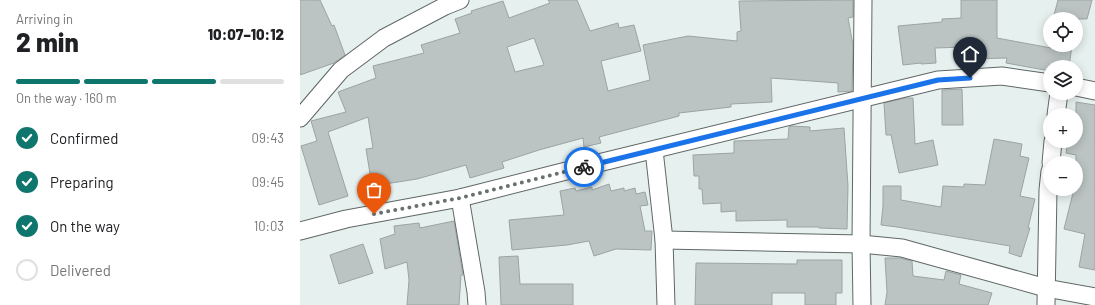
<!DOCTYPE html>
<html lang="en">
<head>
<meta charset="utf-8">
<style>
	body { margin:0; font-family:Barlow,sans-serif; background:#f6f6f6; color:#202124; height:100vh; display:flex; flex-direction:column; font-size:15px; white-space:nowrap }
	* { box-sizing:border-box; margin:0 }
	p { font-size:13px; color:#757577 }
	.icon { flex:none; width:22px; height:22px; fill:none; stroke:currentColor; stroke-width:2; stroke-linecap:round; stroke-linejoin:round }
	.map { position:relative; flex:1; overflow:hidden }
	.side { display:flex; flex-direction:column; background:#fff; width:300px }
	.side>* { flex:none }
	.fabs { position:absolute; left:743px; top:12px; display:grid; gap:8px }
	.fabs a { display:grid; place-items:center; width:40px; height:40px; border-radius:50%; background:#fff; box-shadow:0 2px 10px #0003; font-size:20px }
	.pin { position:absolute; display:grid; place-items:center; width:34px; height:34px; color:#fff; margin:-41px -17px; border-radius:50% 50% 50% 0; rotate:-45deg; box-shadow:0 0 4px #0007 }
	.pin .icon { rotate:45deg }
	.courier { position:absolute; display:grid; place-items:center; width:40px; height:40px; margin:-20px; border:3px solid #1a73e8; border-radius:50%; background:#fff; color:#222; box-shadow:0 1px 5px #0007 }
	.headline em { font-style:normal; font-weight:800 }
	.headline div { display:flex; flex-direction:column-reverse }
	.headline { display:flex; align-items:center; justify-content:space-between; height:68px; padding:0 16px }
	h1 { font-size:26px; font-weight:800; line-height:30px }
	.bar { display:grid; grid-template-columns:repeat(4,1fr); gap:6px 4px; align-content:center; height:48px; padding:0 16px }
	.bar i { height:5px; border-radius:3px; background:#e0e0e0 }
	.bar .on { background:#0f766e }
	.bar p { grid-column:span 4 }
	ol { padding:0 16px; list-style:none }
	li { display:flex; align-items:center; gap:12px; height:44px }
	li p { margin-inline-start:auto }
	li .icon { padding:4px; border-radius:50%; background:#0f766e; color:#fff; stroke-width:4 }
	li:last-child { color:#757577 }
	li i { width:22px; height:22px; border:2px solid #e0e0e0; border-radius:50% }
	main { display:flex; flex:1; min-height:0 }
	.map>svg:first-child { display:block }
</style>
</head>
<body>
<main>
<section class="side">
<div class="headline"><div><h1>2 min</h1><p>Arriving in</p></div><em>10:07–10:12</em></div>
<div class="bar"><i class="on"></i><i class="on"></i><i class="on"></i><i></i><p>On the way · 160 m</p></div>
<ol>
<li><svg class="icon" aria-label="check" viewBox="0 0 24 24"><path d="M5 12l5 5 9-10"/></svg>Confirmed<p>09:43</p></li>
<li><svg class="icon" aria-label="check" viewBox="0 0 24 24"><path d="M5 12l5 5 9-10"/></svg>Preparing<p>09:45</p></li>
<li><svg class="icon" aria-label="check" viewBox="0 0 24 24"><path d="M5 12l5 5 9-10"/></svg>On the way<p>10:03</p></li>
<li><i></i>Delivered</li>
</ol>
</section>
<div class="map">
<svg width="795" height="305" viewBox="0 0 795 305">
	<rect width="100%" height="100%" fill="#e6f0ee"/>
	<g fill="#bbc4c3" stroke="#9ba4a3" fill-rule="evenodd">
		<path d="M0,0H20L32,26L34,25L45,55L34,63L0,75Z"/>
		<path d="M248,0H277L290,31L318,23L319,28L334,25L341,51L301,61L308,91L350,80L343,45L388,36L437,41V32L441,31L439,1L553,0V17L548,18L553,45L552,91L538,92V83L471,78L472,102L431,104V107L379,113V116L299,137L301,143L284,147L283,138L239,150L202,162L204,168L170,178L166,165L117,179L72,186L66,149L73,148L68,117L28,132L48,196L19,205L1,146L17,141L11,121L46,112L38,92L76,78L73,66L124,53L121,45L160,33L155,19L172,13L171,11L203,1L209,18L250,3ZM234,38L244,65L215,72L207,47Z"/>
		<path d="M661,0H697V38L751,48V45H772L769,67H750V71L706,63L707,58L666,59V47L635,48L636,63L621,64V63L603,65L598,26L642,22V19L661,18Z"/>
		<path d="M758,0H792L787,19H753Z"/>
		<path d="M662,89L663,125H642V90Z"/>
		<path d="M605,98H613L615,144L633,140L638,165L599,173L591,135H586L584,103Z"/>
		<path d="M776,102L795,105V270L779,267L785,234L764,229L774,189H776V155L766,153L768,141H776Z"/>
		<path d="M491,126L510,127V131L544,128L548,186L547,229L519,228V227H487V220L436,221V211L421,212V203L403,204L402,189H399V176H394L393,155L434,153V141L488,139L489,127Z"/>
		<path d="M694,139L722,144L720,156L729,158L720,196L735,199L728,228H730L721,257L709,253L710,246L597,227L581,225L583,206V186H601V200L641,207L643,186L664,187V184L685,185Z"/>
		<path d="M309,184L311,191L324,188V191L335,188L336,194L345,192L348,205L340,206L345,231H352L351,250L316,249L294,256L289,241L267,245L212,250L209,220L264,215L260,191L275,188L276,191L292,187V190Z"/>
		<path d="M154,221L163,275H161L159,305H107L109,280L107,262L85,269L80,239L95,234L94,226L119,223L120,228Z"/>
		<path d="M63,244L73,273L39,284L30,255Z"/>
		<path d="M218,256L220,284H273V305H201L199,257Z"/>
		<path d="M585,258H600L612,261L613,276L644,280L646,271L661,275L659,284L692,293L688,305H585L587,292Z"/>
		<path d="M497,260H542V293H536V305H505V293H472V305H395L396,263L497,264Z"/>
	</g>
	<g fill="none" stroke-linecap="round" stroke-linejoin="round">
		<defs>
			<g id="minor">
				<path d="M776,87L795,91"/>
				<path d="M756,115L759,93"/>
				<path d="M0,118L41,70L84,38L145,6L160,0"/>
				<path d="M354,150L364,240L366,305"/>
				<path d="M751,163L753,141"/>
				<path d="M160,198L176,292L177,305"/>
				<path d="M0,231L46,219L160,198L278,168L638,80L702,76L750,83"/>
				<path d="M364,240L561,244L602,248L746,288L795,297"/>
				<path d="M562,305L561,244L563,0"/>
				<path d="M746,305L748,190L750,171"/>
			</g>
		</defs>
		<use href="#minor" stroke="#5f6765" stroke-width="19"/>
		<use href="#minor" stroke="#fff" stroke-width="17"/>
	</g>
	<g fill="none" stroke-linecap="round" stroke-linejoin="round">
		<path stroke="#6a6f6f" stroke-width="4" stroke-dasharray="0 7.2" d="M74,214L160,198L284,167"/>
		<path stroke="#1a73e8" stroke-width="5" d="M284,167L638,80L670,78"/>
	</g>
</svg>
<div class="fabs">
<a><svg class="icon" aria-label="locate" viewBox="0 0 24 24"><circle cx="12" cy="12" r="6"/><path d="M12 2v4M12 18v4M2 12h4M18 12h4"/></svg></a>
<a><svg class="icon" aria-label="layers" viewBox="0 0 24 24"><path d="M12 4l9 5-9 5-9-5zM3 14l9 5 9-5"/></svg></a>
<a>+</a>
<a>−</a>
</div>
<div class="pin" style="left:74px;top:214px;background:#ea580c"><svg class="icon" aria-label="bag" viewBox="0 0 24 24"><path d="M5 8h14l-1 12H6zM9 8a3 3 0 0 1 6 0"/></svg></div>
<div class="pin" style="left:670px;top:78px;background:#1f2937"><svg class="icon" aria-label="home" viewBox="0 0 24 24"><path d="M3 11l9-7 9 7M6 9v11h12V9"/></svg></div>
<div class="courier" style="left:284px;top:167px"><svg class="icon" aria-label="bike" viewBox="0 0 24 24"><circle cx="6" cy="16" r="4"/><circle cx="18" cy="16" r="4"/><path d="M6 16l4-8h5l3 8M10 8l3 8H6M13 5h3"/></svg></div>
</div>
</main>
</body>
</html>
